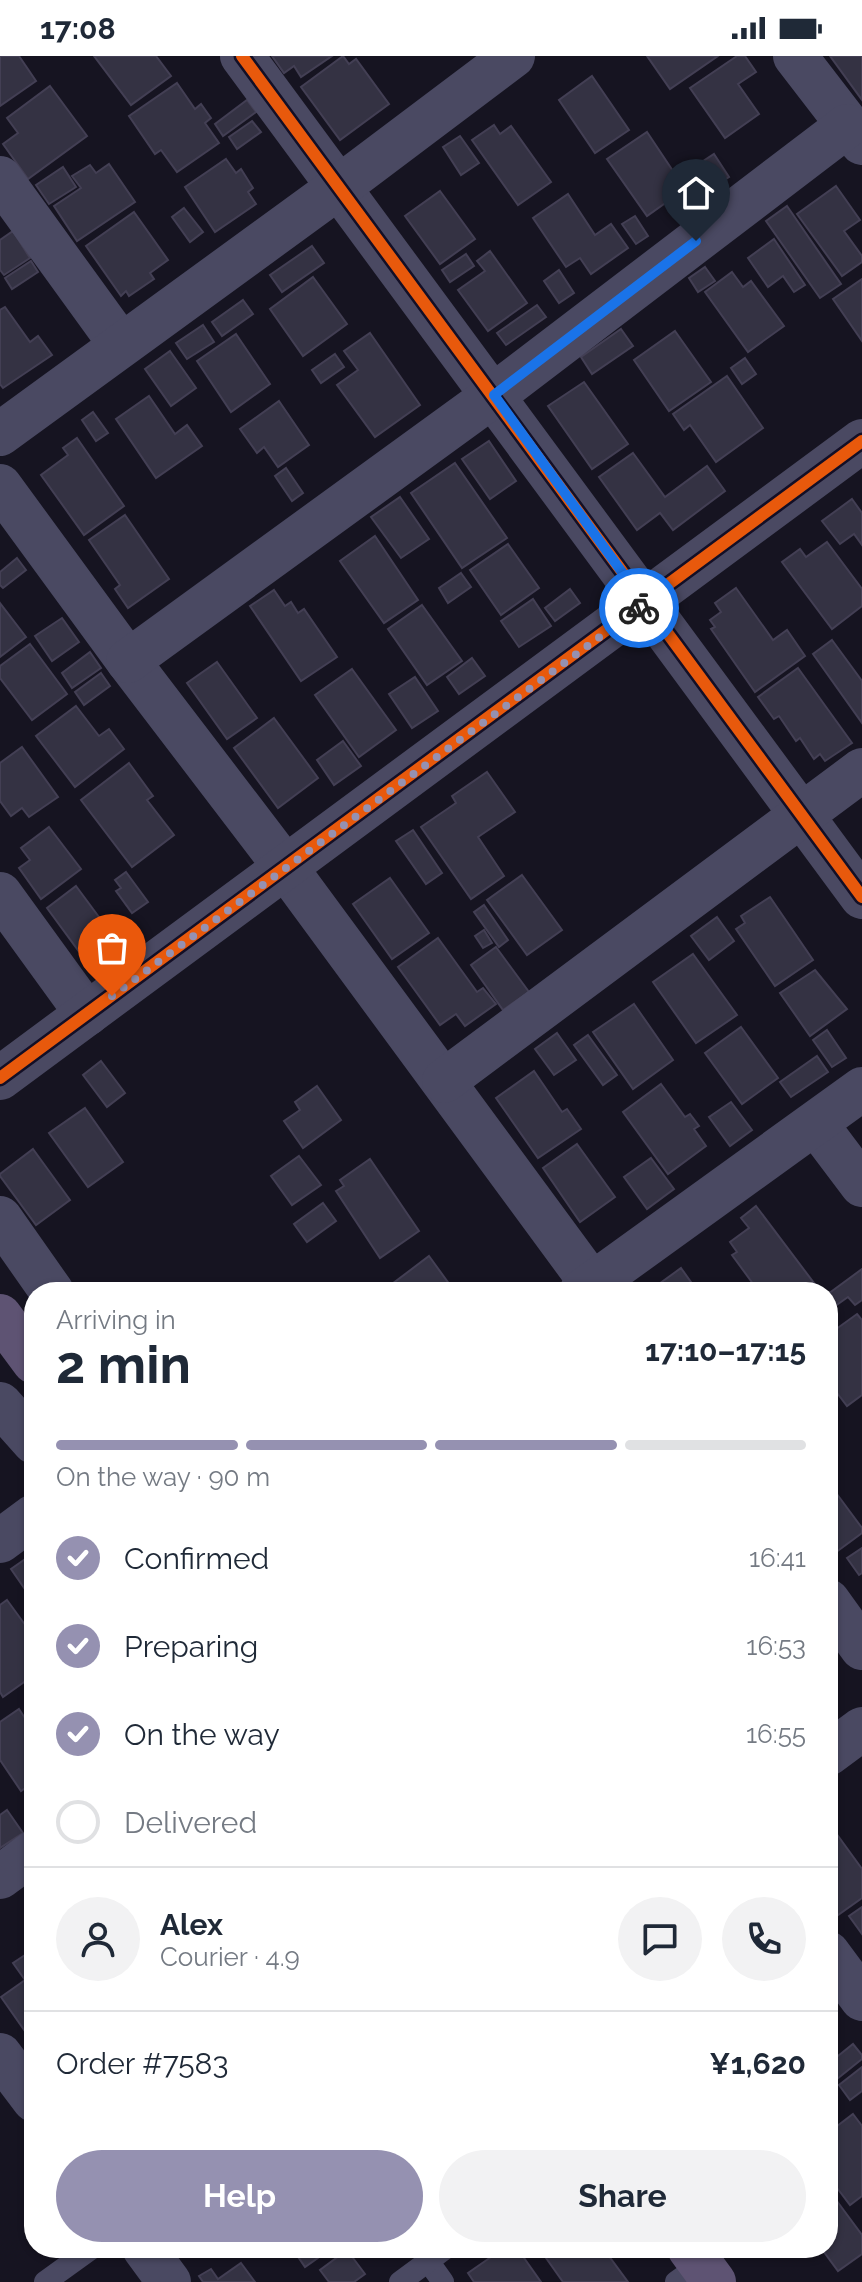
<!DOCTYPE html>
<html lang="en">
<head>
<meta charset="utf-8">
<style>
	body { margin:0; font-family:Raleway,sans-serif; background:#f2f2f3; color:#1f2937; height:100vh; display:flex; flex-direction:column; font-size:30px; white-space:nowrap }
	* { box-sizing:border-box; margin:0 }
	p { font-size:26px; color:#747a83 }
	.icon { flex:none; width:44px; height:44px; fill:none; stroke:currentColor; stroke-width:2; stroke-linecap:round; stroke-linejoin:round }
	.map { position:relative; flex:1; overflow:hidden }
	.details { position:absolute; left:24px; top:1226px; width:814px; height:976px; display:flex; flex-direction:column; background:#fff; border-radius:32px; box-shadow:0 2px 6px #0004 }
	.details>* { flex:none }
	.pin { position:absolute; display:grid; place-items:center; width:68px; height:68px; color:#fff; margin:-82px -34px; border-radius:50% 50% 50% 0; rotate:-45deg; box-shadow:0 0 8px #0007 }
	.pin .icon { rotate:45deg }
	.courier { position:absolute; display:grid; place-items:center; width:80px; height:80px; margin:-40px; border:6px solid #1a73e8; border-radius:50%; background:#fff; color:#222; box-shadow:0 2px 10px #0007 }
	.summary em { font-style:normal; font-weight:700 }
	.summary div { display:flex; flex-direction:column-reverse }
	.summary { display:flex; align-items:center; justify-content:space-between; height:136px; padding:0 32px }
	h1 { font-size:52px; font-weight:700; line-height:60px }
	.bar { display:grid; grid-template-columns:repeat(4,1fr); gap:12px 8px; align-content:center; height:96px; padding:0 32px }
	.bar i { height:10px; border-radius:6px; background:#e0e1e3 }
	.bar .current { background:#9591b1 }
	.bar p { grid-column:span 4 }
	.line { display:flex; align-items:center; gap:20px; padding:0 32px; border-top:2px solid #e0e1e3 }
	.line div { flex:1 }
	.round { display:grid; place-items:center; flex:none; width:84px; height:84px; border-radius:42px; background:#f2f2f3 }
	ol { padding:0 32px; list-style:none }
	li { display:flex; align-items:center; gap:24px; height:88px }
	li p { margin-inline-start:auto }
	li .icon { padding:8px; border-radius:50%; background:#9591b1; color:#fff; stroke-width:4 }
	li:last-child { color:#747a83 }
	li i { width:44px; height:44px; border:4px solid #e0e1e3; border-radius:50% }
	.button { display:flex; gap:16px; margin-top:auto; padding:16px 32px }
	.button a { flex:1; height:92px; border-radius:48px; background:#9591b1; color:#fff; font-size:32px; font-weight:700; line-height:92px; text-align:center }
	.button a+a { background:#f2f2f3; color:#1f2937 }
	.status { display:flex; justify-content:space-between; align-items:center; height:56px; padding:0 40px; background:#fff; direction:ltr }
	.status svg { height:22px; fill:currentColor }
	.map>svg:first-child { display:block }
</style>
</head>
<body>
<div class="status"><b>17:08</b><svg viewBox="0 0 49 12"><path d="M0 12V9h3v3zM5 12V6h3v6zM10 12V3h3v9zM15 12V0h3v12zM26 1h20v11H26zM47 4h2v5h-2z"/></svg></div>
<div class="map">
<svg width="862" height="2226" viewBox="0 0 862 2226">
	<rect width="100%" height="100%" fill="#161421"/>
	<g fill="#343243" stroke="#433f54" stroke-width="2">
		<path d="M0,0H19L36,25L0,50Z"/>
		<path d="M94,0H156L171,20L131,49Z"/>
		<path d="M272,0H332L301,21L294,10L284,17Z"/>
		<path d="M343,0L349,8L356,3L389,48L340,84L301,31Z"/>
		<path d="M647,0H718L670,33Z"/>
		<path d="M737,0H745L756,16L738,28L759,58L725,82L690,32Z"/>
		<path d="M830,0H862V44Z"/>
		<path d="M592,20L629,74L595,97L559,44Z"/>
		<path d="M177,27L195,53L201,48L211,62L205,67L219,87L177,116L161,94L155,98L129,60Z"/>
		<path d="M50,30L87,80L28,123L3,88L18,77L7,62Z"/>
		<path d="M247,44L256,56L223,80L215,68Z"/>
		<path d="M252,65L261,76L237,93L229,81Z"/>
		<path d="M494,69L500,78L511,70L551,126L518,149L472,84Z"/>
		<path d="M647,76L685,133L647,160L607,103Z"/>
		<path d="M460,80L479,107L461,119L443,91Z"/>
		<path d="M714,98L729,121L704,138L688,115Z"/>
		<path d="M226,103L236,117L241,113L253,132L248,136L256,148L215,176L185,131Z"/>
		<path d="M109,108L135,146L77,185L54,150L81,132L72,120L90,109L96,117Z"/>
		<path d="M63,111L76,131L49,148L36,129Z"/>
		<path d="M836,130L860,164L844,175L862,200V206L842,220L797,158Z"/>
		<path d="M440,135L475,183L440,208L405,160Z"/>
		<path d="M568,138L595,179L611,168L628,192L591,218L580,202L566,211L533,162Z"/>
		<path d="M787,150L841,228L820,242L766,165Z"/>
		<path d="M184,152L203,176L190,186L172,161Z"/>
		<path d="M134,156L168,204L150,217L154,223L129,240L126,235L121,240L86,190Z"/>
		<path d="M635,160L648,180L636,188L622,168Z"/>
		<path d="M13,175L30,202L4,219L0,214V184Z"/>
		<path d="M774,183L805,229L794,236L783,220L768,231L748,202Z"/>
		<path d="M312,190L324,207L282,236L270,219Z"/>
		<path d="M490,195L527,247L488,275L458,234L485,215L477,205Z"/>
		<path d="M466,198L474,210L450,226L442,214Z"/>
		<path d="M31,205L38,216L12,233L5,222Z"/>
		<path d="M705,211L715,225L698,236L689,222Z"/>
		<path d="M559,214L574,237L559,247L544,225Z"/>
		<path d="M732,216L743,231L751,225L784,270L748,296L705,236Z"/>
		<path d="M313,221L347,268L303,300L270,253Z"/>
		<path d="M862,223V285L833,243Z"/>
		<path d="M243,244L253,258L222,280L212,266Z"/>
		<path d="M537,249L546,261L506,289L497,277Z"/>
		<path d="M5,251L30,286L38,280L52,299L3,332L0,328V254Z"/>
		<path d="M203,269L214,286L187,303L176,287Z"/>
		<path d="M621,273L633,290L592,318L581,301Z"/>
		<path d="M675,275L711,326L669,355L634,304Z"/>
		<path d="M370,277L420,349L375,381L337,329L358,314L344,295Z"/>
		<path d="M236,278L270,328L231,356L197,305Z"/>
		<path d="M170,295L196,332L171,350L145,313Z"/>
		<path d="M335,298L344,311L321,327L312,314Z"/>
		<path d="M745,302L756,318L742,328L731,312Z"/>
		<path d="M727,320L763,372L716,406L690,369L684,374L673,358Z"/>
		<path d="M584,326L628,388L592,413L548,350Z"/>
		<path d="M149,340L175,378L187,369L202,390L156,422L116,363Z"/>
		<path d="M279,345L309,389L278,411L264,391L257,397L240,373Z"/>
		<path d="M93,356L108,377L96,385L82,364Z"/>
		<path d="M77,382L124,450L84,479L41,419L68,399L63,392Z"/>
		<path d="M489,385L516,425L490,443L462,403Z"/>
		<path d="M633,397L665,441L707,410L725,435L673,474L660,457L637,474L599,421Z"/>
		<path d="M455,407L507,482L462,512L411,437Z"/>
		<path d="M286,412L303,437L292,445L275,420Z"/>
		<path d="M400,441L429,483L401,502L371,461Z"/>
		<path d="M852,443L862,457V489L854,478L840,488L822,465Z"/>
		<path d="M125,459L169,523L128,552L115,533L120,529L89,484Z"/>
		<path d="M375,480L418,544L384,567L340,505Z"/>
		<path d="M827,486L862,533V550L832,573L782,506L800,493L806,501Z"/>
		<path d="M508,488L539,532L501,559L470,514Z"/>
		<path d="M17,502L26,514L3,532L0,529V516Z"/>
		<path d="M461,517L471,531L448,547L439,532Z"/>
		<path d="M736,532L773,584L787,574L805,600L755,636L711,573L715,571L710,564L721,556L715,547Z"/>
		<path d="M570,533L580,547L555,565L545,552Z"/>
		<path d="M274,534L285,550L291,546L298,557L304,553L337,601L301,625L250,550Z"/>
		<path d="M533,543L551,570L519,591L501,565Z"/>
		<path d="M0,547L26,581L0,601Z"/>
		<path d="M422,549L462,605L427,629L388,573Z"/>
		<path d="M62,562L79,586L52,605L35,580Z"/>
		<path d="M832,584L862,625V667L813,598Z"/>
		<path d="M30,588L67,638L32,664L0,622V610Z"/>
		<path d="M90,596L101,612L72,632L62,617Z"/>
		<path d="M472,602L485,620L459,638L447,621Z"/>
		<path d="M217,606L257,662L227,683L187,627Z"/>
		<path d="M798,612L852,687L825,705L820,698L814,703L800,682L796,685L779,660L774,663L758,641Z"/>
		<path d="M352,613L396,674L359,701L315,639Z"/>
		<path d="M101,617L110,630L84,649L75,636Z"/>
		<path d="M415,621L438,655L412,672L389,638Z"/>
		<path d="M76,650L99,680L109,673L124,693L75,731L36,680Z"/>
		<path d="M274,662L318,722L278,752L234,692Z"/>
		<path d="M343,685L361,710L334,729L317,704Z"/>
		<path d="M22,691L58,741L29,761L22,752L11,760L0,745V707Z"/>
		<path d="M129,707L153,740L147,744L174,779L132,811L81,744Z"/>
		<path d="M487,716L515,756L478,781L504,820L471,843L421,771L456,747L452,740Z"/>
		<path d="M49,771L81,813L41,843L19,812L30,804L21,792Z"/>
		<path d="M413,774L442,817L426,828L396,785Z"/>
		<path d="M126,816L148,846L132,857L116,835L121,832L115,824Z"/>
		<path d="M522,819L562,874L527,899L487,844Z"/>
		<path d="M390,822L429,877L392,903L353,848Z"/>
		<path d="M76,830L113,880L83,901L47,852Z"/>
		<path d="M770,841L813,904L775,930L736,873L745,867L741,860Z"/>
		<path d="M484,849L508,884L499,891L474,856Z"/>
		<path d="M717,861L734,885L709,904L691,880Z"/>
		<path d="M484,874L492,887L483,892L475,880Z"/>
		<path d="M438,882L477,936L483,932L496,948L465,970L456,958L440,969L398,911Z"/>
		<path d="M496,891L529,936L503,954L471,909Z"/>
		<path d="M693,898L737,959L696,987L653,926Z"/>
		<path d="M815,914L847,953L810,980L780,937Z"/>
		<path d="M634,948L673,1004L633,1033L593,976Z"/>
		<path d="M741,971L778,1022L742,1048L705,997Z"/>
		<path d="M827,974L846,1002L832,1011L813,984Z"/>
		<path d="M557,977L576,1004L554,1019L535,993Z"/>
		<path d="M588,979L617,1019L603,1029L574,989Z"/>
		<path d="M817,1000L828,1016L791,1041L780,1026Z"/>
		<path d="M101,1005L125,1037L107,1051L83,1019Z"/>
		<path d="M534,1015L562,1056L567,1053L581,1073L538,1102L496,1042Z"/>
		<path d="M661,1028L685,1061L690,1058L699,1070L694,1073L706,1090L668,1118L623,1056Z"/>
		<path d="M317,1030L341,1064L303,1092L284,1065L300,1054L295,1046Z"/>
		<path d="M731,1046L752,1074L730,1090L709,1061Z"/>
		<path d="M85,1052L123,1106L88,1131L49,1077Z"/>
		<path d="M577,1088L615,1141L580,1166L543,1112Z"/>
		<path d="M33,1093L70,1144L36,1169L0,1120V1118Z"/>
		<path d="M299,1100L321,1129L292,1149L271,1120Z"/>
		<path d="M651,1102L674,1133L647,1153L624,1121Z"/>
		<path d="M370,1103L419,1175L380,1202L336,1135L344,1130L340,1124Z"/>
		<path d="M323,1147L336,1165L307,1186L294,1168Z"/>
		<path d="M756,1150L820,1235L819,1236H759L732,1199L737,1196L730,1186L749,1172L741,1162Z"/>
		<path d="M429,1200L455,1236H398L392,1228Z"/>
		<path d="M681,1212L698,1236H665L659,1228Z"/>
		<path d="M862,1213V1244L855,1249L848,1241L828,1255V1238Z"/>
		<path d="M857,1258L862,1264V1339L847,1350L828,1325V1279Z"/>
		<path d="M828,1426L862,1472V1477L828,1502Z"/>
		<path d="M862,1492V1517L859,1519L847,1502Z"/>
		<path d="M34,1497V1535L29,1539L11,1513Z"/>
		<path d="M7,1544L34,1581V1619L3,1641L0,1636V1549Z"/>
		<path d="M19,1653L34,1676V1726L21,1735L0,1704V1666Z"/>
		<path d="M7,1754L23,1777L0,1792V1759Z"/>
		<path d="M828,1766L862,1813V1842L838,1859L828,1845Z"/>
		<path d="M862,1851V1878L849,1860Z"/>
		<path d="M34,1893V1979L33,1978L29,1981L1,1941L25,1924L13,1907Z"/>
		<path d="M853,1988L862,1999V2003L837,2023L828,2008Z"/>
		<path d="M862,2011V2035L850,2044L839,2029Z"/>
		<path d="M853,2058L862,2070V2140L850,2149L828,2120V2077Z"/>
		<path d="M828,2133L862,2179V2198L838,2215L821,2192H828Z"/>
		<path d="M292,2192H332L305,2211Z"/>
		<path d="M504,2192H517L541,2226H474L468,2217Z"/>
		<path d="M539,2192H603L628,2226H563Z"/>
		<path d="M347,2194L365,2218L354,2226H329L320,2214Z"/>
		<path d="M241,2207L255,2226H203L199,2220L211,2213L218,2223Z"/>
	</g>
	<g fill="none" stroke-linecap="round" stroke-linejoin="round">
		<g stroke="#4a4962" stroke-width="22">
			<path d="M428,2205L443,2226"/>
			<path d="M45,2226L92,2192"/>
			<path d="M400,2226L446,2192"/>
			<path d="M676,2226L701,2208"/>
		</g>
		<g stroke="#4a4962" stroke-width="44">
			<path d="M242,0L862,841"/>
			<path d="M795,0L862,87"/>
			<path d="M0,122L121,289"/>
			<path d="M0,378L339,131L513,0"/>
			<path d="M0,430L128,605L286,812L598,1236"/>
			<path d="M128,605L494,339L847,70"/>
			<path d="M0,838L87,958"/>
			<path d="M0,1022L862,385"/>
			<path d="M444,1025L862,714"/>
			<path d="M816,1068L862,1129"/>
			<path d="M0,1162L52,1236"/>
			<path d="M581,1236L862,1033"/>
			<path d="M0,1348L34,1386"/>
			<path d="M0,1485L34,1460"/>
			<path d="M828,1545L862,1592"/>
			<path d="M828,1698L862,1673"/>
			<path d="M0,1821L34,1796"/>
			<path d="M828,1897L862,1943"/>
			<path d="M0,1999L34,2044"/>
			<path d="M144,2192L169,2226"/>
		</g>
		<g stroke="#5e5373" stroke-width="44">
			<path d="M0,1260L34,1306"/>
			<path d="M689,2192L714,2226"/>
		</g>
		<defs>
			<g id="cycleway">
				<path d="M242,0L862,841"/>
				<path d="M0,1022L862,385"/>
			</g>
		</defs>
		<use href="#cycleway" stroke="#130f26" stroke-width="17"/>
		<use href="#cycleway" stroke="#e8590c" stroke-width="12"/>
	</g>
	<g fill="none" stroke-linecap="round" stroke-linejoin="round">
		<path stroke="#9591b1" stroke-width="8" stroke-dasharray="0 14.4" d="M112,940L639,552"/>
		<path stroke="#1a73e8" stroke-width="10" d="M639,552L645,548L494,339L696,185"/>
	</g>
</svg>
<div class="pin" style="left:112px;top:940px;background:#ea580c"><svg class="icon" aria-label="bag" viewBox="0 0 24 24"><path d="M5 8h14l-1 12H6zM9 8a3 3 0 0 1 6 0"/></svg></div>
<div class="pin" style="left:696px;top:185px;background:#1f2937"><svg class="icon" aria-label="home" viewBox="0 0 24 24"><path d="M3 11l9-7 9 7M6 9v11h12V9"/></svg></div>
<div class="courier" style="left:639px;top:552px"><svg class="icon" aria-label="bike" viewBox="0 0 24 24"><circle cx="6" cy="16" r="4"/><circle cx="18" cy="16" r="4"/><path d="M6 16l4-8h5l3 8M10 8l3 8H6M13 5h3"/></svg></div>
<section class="details">
<div class="summary"><div><h1>2 min</h1><p>Arriving in</p></div><em>17:10–17:15</em></div>
<div class="bar"><i class="current"></i><i class="current"></i><i class="current"></i><i></i><p>On the way · 90 m</p></div>
<ol>
<li><svg class="icon" aria-label="check" viewBox="0 0 24 24"><path d="M5 12l5 5 9-10"/></svg>Confirmed<p>16:41</p></li>
<li><svg class="icon" aria-label="check" viewBox="0 0 24 24"><path d="M5 12l5 5 9-10"/></svg>Preparing<p>16:53</p></li>
<li><svg class="icon" aria-label="check" viewBox="0 0 24 24"><path d="M5 12l5 5 9-10"/></svg>On the way<p>16:55</p></li>
<li><i></i>Delivered</li>
</ol>
<div class="line" style="height:144px"><a class="round"><svg class="icon" aria-label="person" viewBox="0 0 24 24"><circle cx="12" cy="8" r="4"/><path d="M4 21q1-7 8-7t8 7"/></svg></a><div><b>Alex</b><p>Courier · 4.9</p></div><a class="round"><svg class="icon" aria-label="chat" viewBox="0 0 24 24"><path d="M4 5h16v11H9l-5 4z"/></svg></a><a class="round"><svg class="icon" aria-label="phone" viewBox="0 0 24 24"><path d="M5 4h4l2 5-3 2q2 4 5 5l2-3 5 2v4C11 20 4 13 5 4z"/></svg></a></div>
<div class="line" style="height:104px"><div>Order #7583</div><b>¥1,620</b></div>
<div class="button"><a>Help</a><a>Share</a></div>
</section>
</div>
</body>
</html>
